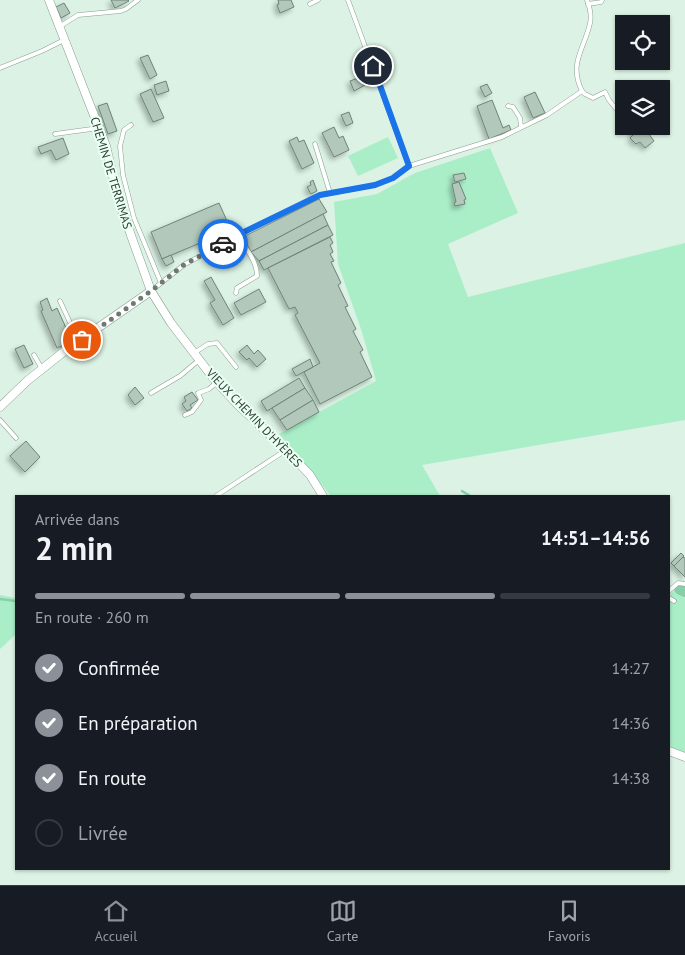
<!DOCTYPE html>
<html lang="fr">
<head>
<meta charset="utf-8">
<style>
	body { margin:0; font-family:"PT Sans",sans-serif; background:#242831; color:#f1f3f6; height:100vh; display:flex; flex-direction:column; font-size:19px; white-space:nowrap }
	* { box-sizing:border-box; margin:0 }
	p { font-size:16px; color:#9ea1a6 }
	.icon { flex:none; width:28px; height:28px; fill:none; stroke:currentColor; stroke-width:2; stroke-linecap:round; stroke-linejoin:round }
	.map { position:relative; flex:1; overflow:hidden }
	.details { position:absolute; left:15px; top:495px; width:655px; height:375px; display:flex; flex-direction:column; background:#171b24; border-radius:0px; box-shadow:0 1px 4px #0004 }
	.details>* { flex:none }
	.tools { position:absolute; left:615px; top:15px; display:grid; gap:10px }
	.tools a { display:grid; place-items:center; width:55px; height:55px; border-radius:0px; background:#171b24; box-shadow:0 1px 4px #0004; font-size:25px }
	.pin { position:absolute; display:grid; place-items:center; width:42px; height:42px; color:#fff; margin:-21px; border:2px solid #fff; border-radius:50%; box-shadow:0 1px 5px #0007 }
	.courier { position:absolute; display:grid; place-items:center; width:50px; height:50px; margin:-25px; border:4px solid #1a73e8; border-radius:50%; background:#fff; color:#222; box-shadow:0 1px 6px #0007 }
	.headline em { font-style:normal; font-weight:700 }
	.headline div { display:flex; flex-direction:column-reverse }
	.headline { display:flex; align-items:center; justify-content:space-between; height:85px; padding:0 20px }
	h1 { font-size:32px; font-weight:700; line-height:38px }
	.bar { display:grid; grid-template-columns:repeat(4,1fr); gap:8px 5px; align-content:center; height:60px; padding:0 20px }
	.bar i { height:6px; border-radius:4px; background:#363941 }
	.bar .current { background:#8c9099 }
	.bar p { grid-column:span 4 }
	ol { padding:0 20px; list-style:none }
	li { display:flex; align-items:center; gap:15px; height:55px }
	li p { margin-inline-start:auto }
	li .icon { padding:5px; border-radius:50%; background:#8c9099; color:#fff; stroke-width:4 }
	li:last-child { color:#9ea1a6 }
	li i { width:28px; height:28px; border:2px solid #363941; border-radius:50% }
	.tab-bar { display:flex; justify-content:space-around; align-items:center; height:70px; border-top:1px solid #363941; background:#171b24; font-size:14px; color:#9ea1a6 }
	.tab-bar a { display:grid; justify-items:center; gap:2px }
	.tab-bar .current { color:#8c9099 }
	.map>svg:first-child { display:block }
</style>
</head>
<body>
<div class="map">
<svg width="685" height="885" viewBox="0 0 685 885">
	<defs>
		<filter id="shadow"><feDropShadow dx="-3" dy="3" stdDeviation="2.5" flood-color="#0004"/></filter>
	</defs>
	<rect width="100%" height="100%" fill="#dbf2e4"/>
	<g fill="#aaeec8">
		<path d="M388,137L398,158L358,176L348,156Z"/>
		<path d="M490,148L518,213L448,244L468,297L685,243V420L422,465L440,496H331L279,434L376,381L362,332L338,264L334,202L377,194L415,173Z"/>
		<path d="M676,589L685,593V754L669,748V595Z"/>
		<path d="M0,595L16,598V634L0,649Z"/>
	</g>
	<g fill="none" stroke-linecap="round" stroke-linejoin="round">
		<g stroke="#8acea9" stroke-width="2.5">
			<path d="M462,491L470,496"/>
			<path d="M0,599L16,601"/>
		</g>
		<path stroke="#8acea9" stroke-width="14" d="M681,588L685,590"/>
	</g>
	<g fill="#b2c8bb" stroke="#6f8377" filter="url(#shadow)">
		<path d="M111,0H128L129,1L115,8Z"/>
		<path d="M278,0H291L294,7L280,13L277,5L279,4Z"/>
		<path d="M64,3L70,13L61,18L56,7Z"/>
		<path d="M148,55L157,75L150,79L140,58Z"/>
		<path d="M361,77L365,85L354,91L350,81Z"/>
		<path d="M166,81L169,91L157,95L154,85Z"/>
		<path d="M487,84L492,93L485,97L480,87Z"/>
		<path d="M151,89L164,118L153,122L140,94Z"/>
		<path d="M535,92L545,113L533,118L524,97Z"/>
		<path d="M492,100L503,128L509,125L511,130L489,139L477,106Z"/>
		<path d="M107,103L117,131L108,134L98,106Z"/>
		<path d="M349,112L353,123L346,126L341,115Z"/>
		<path d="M630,126H643L654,141L645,148L640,142L636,144L630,138L634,134L629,127Z"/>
		<path d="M334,127L339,138L343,136L349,150L334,157L322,133Z"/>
		<path d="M297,137L299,142L304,140L314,163L302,169L289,141Z"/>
		<path d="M63,138L69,154L56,160L51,150L41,154L38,147Z"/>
		<path d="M464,173L466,179L455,182L453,175Z"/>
		<path d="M313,180L317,191L311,194L307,187L311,185L310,182Z"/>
		<path d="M459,182L466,199L464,200L465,204L455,206L454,203L456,202L452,184Z"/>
		<path d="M319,199L327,212L251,252L243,237Z"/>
		<path d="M219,203L231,230L162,259L151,232Z"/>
		<path d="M323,214L328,225L259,261L251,252Z"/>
		<path d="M328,225L333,235L264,270L259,261Z"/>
		<path d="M330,237L333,243L330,245L333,252L330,254L334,261L331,262L341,283L338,285L348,306L345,307L356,329L353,331L363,350L360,352L372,377L320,404L304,372L320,363L295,315L298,313L295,307L289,309L268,268Z"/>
		<path d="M171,255L174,262L166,266L162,259Z"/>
		<path d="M211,277L234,318L223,325L210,303L215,300L204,281Z"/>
		<path d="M259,289L266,302L241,315L234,303Z"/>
		<path d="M47,298L52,311L57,308L72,341L57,348L41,311L43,310L40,302Z"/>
		<path d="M24,345L33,364L24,368L15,349Z"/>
		<path d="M247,345L254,354L258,350L266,359L257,367L249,358L247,360L239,352Z"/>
		<path d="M310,359L313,367L296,376L292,369Z"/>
		<path d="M299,378L305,388L267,411L261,401Z"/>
		<path d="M135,387L144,398L135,405L128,395Z"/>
		<path d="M305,388L313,400L280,420L272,408Z"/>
		<path d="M192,392L198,400L190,405L192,408L187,411L182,404L186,401L184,397Z"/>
		<path d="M313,400L319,412L287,430L280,420Z"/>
		<path d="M26,441L40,457L25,472L10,456Z"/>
		<path d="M681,553L684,556L674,566L671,563Z"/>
		<path d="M683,557L685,558V577L674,566Z"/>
	</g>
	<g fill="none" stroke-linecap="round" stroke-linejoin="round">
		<defs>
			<g id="service">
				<path d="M310,4L318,0"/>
				<path d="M588,4L601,2L602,0"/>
				<path d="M59,27L78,15L121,11L126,9L138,0"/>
				<path d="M0,68L42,51L64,40"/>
				<path d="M364,77L369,84L379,83"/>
				<path d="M582,91L585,94L593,98L605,92L609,100L621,115"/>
				<path d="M508,106L513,107L520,118L521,126"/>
				<path d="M131,125L124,130L120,146L123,175L134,218L161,283"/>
				<path d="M55,134L99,128"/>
				<path d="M315,144L330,193"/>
				<path d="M409,166L502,137L547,115L582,91C568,63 585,48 590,23C592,15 590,8 587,0"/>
				<path d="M151,291L185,264L304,203L320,195L375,185L393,178L409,166L348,0"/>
				<path d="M236,293L237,288L257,276C257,261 246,248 237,236"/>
				<path d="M60,301L73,329L82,340"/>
				<path d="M194,353L208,344L217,343L236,367"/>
				<path d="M34,355L42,369"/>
				<path d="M151,393L180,376L199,360"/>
				<path d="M185,415L192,412L201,400L198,393L209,389L217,382"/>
				<path d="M0,420L16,438"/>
				<path d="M216,496L286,450"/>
				<path d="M669,591L678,583L685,584"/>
				<path d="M669,598L674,601"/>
			</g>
			<g id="minor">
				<path d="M49,0L106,146L119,202L151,291L171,323L214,379L237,404L286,450L310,475L323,496"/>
				<path d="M0,407L27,381L66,350L151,291"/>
				<path d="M669,751L685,757"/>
			</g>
		</defs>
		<use href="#service" stroke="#899e91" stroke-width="5"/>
		<use href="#minor" stroke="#899e91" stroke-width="9"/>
		<use href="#service" stroke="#fff" stroke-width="4"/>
		<use href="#minor" stroke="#fff" stroke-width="8"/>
	</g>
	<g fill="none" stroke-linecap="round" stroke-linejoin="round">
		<path stroke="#6c7a72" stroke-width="5" stroke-dasharray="0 9" d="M82,340L151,291L185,264L223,244"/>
		<path stroke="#1a73e8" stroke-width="6" d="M223,244L240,234L320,195L375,185L393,178L409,166L373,66"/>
	</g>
	<g text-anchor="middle" stroke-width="4" stroke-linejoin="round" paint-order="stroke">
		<g font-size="12" fill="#303934" stroke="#e8fff1">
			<text transform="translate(111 173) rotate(73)" y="4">CHEMIN DE TERRIMAS</text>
			<text transform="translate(254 418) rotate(46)" y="4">VIEUX CHEMIN D'HYÈRES</text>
		</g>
	</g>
</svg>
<div class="tools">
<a><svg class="icon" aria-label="locate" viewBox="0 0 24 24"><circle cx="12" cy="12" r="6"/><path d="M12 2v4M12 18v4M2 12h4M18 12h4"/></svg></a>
<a><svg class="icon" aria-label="layers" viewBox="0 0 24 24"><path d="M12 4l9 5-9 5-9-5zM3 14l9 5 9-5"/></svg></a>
</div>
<div class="pin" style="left:82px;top:340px;background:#ea580c"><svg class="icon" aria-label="bag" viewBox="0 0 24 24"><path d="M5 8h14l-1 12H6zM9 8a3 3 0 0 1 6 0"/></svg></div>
<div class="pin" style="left:373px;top:66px;background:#1f2937"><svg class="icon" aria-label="home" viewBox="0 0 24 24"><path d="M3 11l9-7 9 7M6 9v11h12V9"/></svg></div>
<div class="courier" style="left:223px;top:244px"><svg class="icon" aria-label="car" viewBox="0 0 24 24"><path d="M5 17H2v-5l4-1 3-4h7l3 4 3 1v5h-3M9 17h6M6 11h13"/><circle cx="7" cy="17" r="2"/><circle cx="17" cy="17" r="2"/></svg></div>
<section class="details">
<div class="headline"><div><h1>2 min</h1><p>Arrivée dans</p></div><em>14:51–14:56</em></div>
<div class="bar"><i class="current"></i><i class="current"></i><i class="current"></i><i></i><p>En route · 260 m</p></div>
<ol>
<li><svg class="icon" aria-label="check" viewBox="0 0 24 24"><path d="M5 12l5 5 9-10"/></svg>Confirmée<p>14:27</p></li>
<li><svg class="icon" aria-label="check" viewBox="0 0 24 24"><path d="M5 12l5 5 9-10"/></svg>En préparation<p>14:36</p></li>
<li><svg class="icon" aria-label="check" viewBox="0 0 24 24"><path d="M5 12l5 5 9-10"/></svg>En route<p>14:38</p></li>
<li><i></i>Livrée</li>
</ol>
</section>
</div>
<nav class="tab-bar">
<a class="current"><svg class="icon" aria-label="home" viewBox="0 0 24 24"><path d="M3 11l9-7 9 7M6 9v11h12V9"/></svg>Accueil</a>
<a><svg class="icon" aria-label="map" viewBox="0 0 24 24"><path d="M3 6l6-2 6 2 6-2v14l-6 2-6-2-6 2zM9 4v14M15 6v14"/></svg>Carte</a>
<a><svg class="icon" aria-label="saved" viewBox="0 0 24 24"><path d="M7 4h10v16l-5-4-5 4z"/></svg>Favoris</a>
</nav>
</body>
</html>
